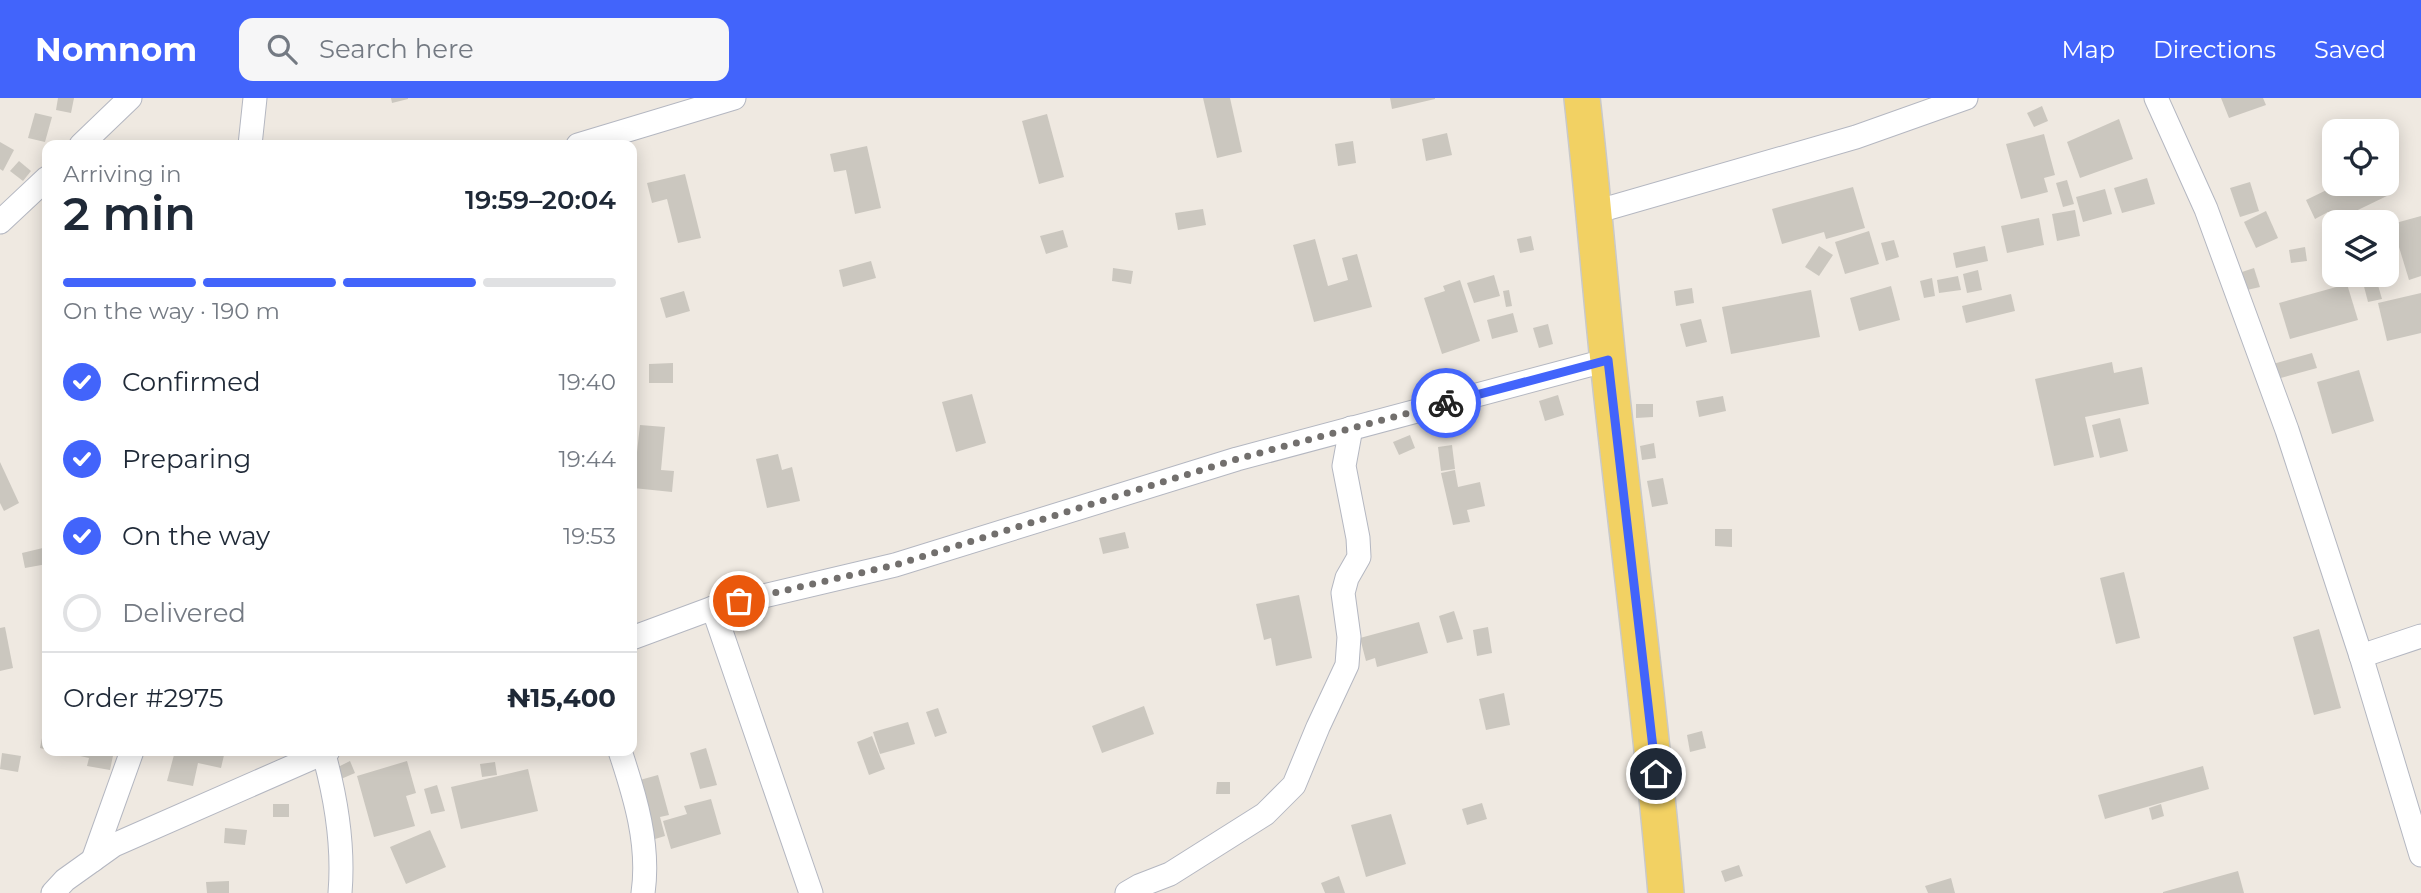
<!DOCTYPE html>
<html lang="en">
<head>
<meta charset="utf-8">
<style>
	body { margin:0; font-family:Montserrat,sans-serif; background:#f6f6f7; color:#1f2937; height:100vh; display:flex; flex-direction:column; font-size:26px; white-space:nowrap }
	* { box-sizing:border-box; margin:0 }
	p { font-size:23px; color:#747a83 }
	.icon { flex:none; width:38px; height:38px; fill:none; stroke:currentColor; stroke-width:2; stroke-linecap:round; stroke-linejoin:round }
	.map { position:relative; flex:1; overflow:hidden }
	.sheet { position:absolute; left:42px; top:42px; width:595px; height:616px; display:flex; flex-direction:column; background:#fff; border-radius:14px; box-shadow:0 4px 18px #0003 }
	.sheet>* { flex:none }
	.buttons { position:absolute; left:2322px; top:21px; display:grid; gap:14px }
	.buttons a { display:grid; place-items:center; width:77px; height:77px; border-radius:14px; background:#fff; box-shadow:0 4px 18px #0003; font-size:35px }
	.pin { position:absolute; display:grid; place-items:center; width:60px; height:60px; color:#fff; margin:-30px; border:4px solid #fff; border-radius:50%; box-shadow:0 2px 7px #0007 }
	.courier { position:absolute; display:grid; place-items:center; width:70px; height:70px; margin:-35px; border:5px solid #4264fb; border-radius:50%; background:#fff; color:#222; box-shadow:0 2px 9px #0007 }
	.summary em { font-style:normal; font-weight:600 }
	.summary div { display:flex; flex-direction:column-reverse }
	.summary { display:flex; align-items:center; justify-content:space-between; height:119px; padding:0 21px }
	h1 { font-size:46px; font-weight:600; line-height:52px }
	.bar { display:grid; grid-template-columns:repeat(4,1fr); gap:10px 7px; align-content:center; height:84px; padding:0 21px }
	.bar i { height:9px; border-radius:5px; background:#e0e1e3 }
	.bar .on { background:#4264fb }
	.bar p { grid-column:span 4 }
	.line { display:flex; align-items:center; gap:18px; padding:0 21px; border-top:2px solid #e0e1e3 }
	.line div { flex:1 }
	ol { padding:0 21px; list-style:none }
	li { display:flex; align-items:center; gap:21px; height:77px }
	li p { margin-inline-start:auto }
	li .icon { padding:7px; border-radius:50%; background:#4264fb; color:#fff; stroke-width:4 }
	li:last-child { color:#747a83 }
	li i { width:38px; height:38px; border:4px solid #e0e1e3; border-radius:50% }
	header { display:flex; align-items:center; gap:42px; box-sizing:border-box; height:98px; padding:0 35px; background:#4264fb; color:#fff }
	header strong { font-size:33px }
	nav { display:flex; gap:38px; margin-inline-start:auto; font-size:24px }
	.search { width:490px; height:63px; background:#f6f6f7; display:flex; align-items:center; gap:18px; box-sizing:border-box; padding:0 24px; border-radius:14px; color:#747a83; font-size:26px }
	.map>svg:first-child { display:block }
</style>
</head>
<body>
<header>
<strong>Nomnom</strong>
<div class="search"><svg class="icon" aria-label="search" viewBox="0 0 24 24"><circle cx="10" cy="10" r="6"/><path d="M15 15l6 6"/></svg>Search here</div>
<nav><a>Map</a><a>Directions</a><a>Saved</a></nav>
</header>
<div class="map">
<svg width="2421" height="795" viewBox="0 0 2421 795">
	<rect width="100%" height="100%" fill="#efe9e1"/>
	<g fill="#cbc7bf">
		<path d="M58,0H74L71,15L56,12Z"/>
		<path d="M391,0H408V1L392,5Z"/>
		<path d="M1203,0H1230L1242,54L1217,60Z"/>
		<path d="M1390,0H1435V1L1392,11Z"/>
		<path d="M2221,0H2263L2266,7L2229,20Z"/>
		<path d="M2042,8L2048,23L2034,29L2027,15Z"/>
		<path d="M35,15L52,19L45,44L28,40Z"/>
		<path d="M1047,16L1064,79L1039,86L1022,23Z"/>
		<path d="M2119,21L2133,61L2080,80L2067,44Z"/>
		<path d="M1447,35L1452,57L1426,63L1422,41Z"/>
		<path d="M2044,36L2055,77L2044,80L2048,94L2021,101L2006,46Z"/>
		<path d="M1353,43L1356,65L1338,68L1335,46Z"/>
		<path d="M0,44L14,52L3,73L0,71Z"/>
		<path d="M867,48L881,110L855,116L846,72L834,74L830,56Z"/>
		<path d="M19,63L31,73L23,83L10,73Z"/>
		<path d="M685,76L701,140L678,145L667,101L652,105L647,85Z"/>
		<path d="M2147,80L2155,106L2122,115L2114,90Z"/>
		<path d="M2067,82L2074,106L2063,109L2056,85Z"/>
		<path d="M2250,84L2259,113L2240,119L2230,90Z"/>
		<path d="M2339,86H2385L2391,96L2333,124L2328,114L2315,121L2306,102Z"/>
		<path d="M1853,89L1865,130L1826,141L1824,134L1782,146L1772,111Z"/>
		<path d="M2105,91L2112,116L2083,124L2076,99Z"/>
		<path d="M1203,111L1206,127L1178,132L1175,115Z"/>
		<path d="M2075,112L2080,138L2057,143L2052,116Z"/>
		<path d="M2266,113L2278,140L2256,150L2244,124Z"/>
		<path d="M2421,118V178L2409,182L2392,126Z"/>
		<path d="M2039,120L2044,147L2007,155L2001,128Z"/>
		<path d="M1063,132L1068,149L1046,156L1040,138Z"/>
		<path d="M1869,133L1879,166L1845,176L1835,144Z"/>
		<path d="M1531,138L1534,152L1520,155L1517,141Z"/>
		<path d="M1315,141L1328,188L1348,182L1342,160L1357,156L1372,209L1314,224L1293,147Z"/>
		<path d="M1894,142L1899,159L1886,163L1881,145Z"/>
		<path d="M1819,148L1833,157L1819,178L1805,169Z"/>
		<path d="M1985,148L1988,163L1956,170L1953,155Z"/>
		<path d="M2305,149L2307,163L2291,165L2289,152Z"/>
		<path d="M871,163L876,180L843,189L839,172Z"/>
		<path d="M1113,170L1133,173L1131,186L1112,183Z"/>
		<path d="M2254,170L2260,189L2247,192L2242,174Z"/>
		<path d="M1978,172L1982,192L1967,195L1963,176Z"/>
		<path d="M1494,177L1500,198L1474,205L1467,185Z"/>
		<path d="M2361,177H2375L2382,201L2368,204Z"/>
		<path d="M1958,178L1961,192L1939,195L1937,182Z"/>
		<path d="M1932,180L1935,198L1924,200L1920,183Z"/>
		<path d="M1460,182L1480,243L1442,256L1424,200L1445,193L1443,188Z"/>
		<path d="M2347,186L2358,222L2290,241L2279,205Z"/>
		<path d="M1891,188L1900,222L1859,233L1850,200Z"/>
		<path d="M1692,190L1694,205L1676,208L1674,193Z"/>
		<path d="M1509,192L1512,208L1506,209L1503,193Z"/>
		<path d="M1811,192L1820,239L1731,256L1722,209Z"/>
		<path d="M684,193L690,213L666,220L660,200Z"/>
		<path d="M2421,195V235L2387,243L2378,205Z"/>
		<path d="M2011,196L2015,213L1966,225L1962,208Z"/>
		<path d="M1513,215L1518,234L1492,241L1487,222Z"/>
		<path d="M1701,221L1707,244L1686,249L1680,226Z"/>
		<path d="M1548,226L1553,246L1539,250L1533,230Z"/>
		<path d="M2312,255L2317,270L2277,281L2273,266Z"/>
		<path d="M2112,264L2114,275L2142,269L2149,306L2085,319L2094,359L2054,368L2035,281Z"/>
		<path d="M673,265V285H649V266Z"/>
		<path d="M2359,272L2374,323L2332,336L2317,284Z"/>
		<path d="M972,296L986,345L956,354L942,304Z"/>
		<path d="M1558,297L1564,317L1545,323L1539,303Z"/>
		<path d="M1723,298L1726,313L1699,319L1696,303Z"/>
		<path d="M1636,306H1653V319L1636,320Z"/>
		<path d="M2120,320L2128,353L2100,360L2092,327Z"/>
		<path d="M640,327L665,329L661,372L674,373L672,394L633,390Z"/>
		<path d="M1410,337L1415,350L1399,357L1393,344Z"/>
		<path d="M1654,345L1656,360L1642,362L1640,348Z"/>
		<path d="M1452,347L1455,371L1441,373L1438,349Z"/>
		<path d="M778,356L782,372L792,369L800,403L767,410L756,361Z"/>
		<path d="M0,364L19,405L4,413L0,405Z"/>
		<path d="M1455,372L1458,389L1480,384L1485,408L1467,412L1470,424L1453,427L1441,375Z"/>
		<path d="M1663,380L1668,406L1652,409L1647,383Z"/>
		<path d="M1715,431H1732V449L1715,448Z"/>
		<path d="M1125,434L1129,450L1103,456L1099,440Z"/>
		<path d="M47,449V466L25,470L22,455Z"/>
		<path d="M2124,474L2140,540L2116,546L2100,480Z"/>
		<path d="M1299,497L1312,560L1276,568L1271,540L1264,542L1256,506Z"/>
		<path d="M1454,513L1463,541L1447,545L1439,518Z"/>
		<path d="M1419,524L1428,555L1377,569L1375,560L1366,563L1360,540Z"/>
		<path d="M5,529L13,570L0,573V530Z"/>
		<path d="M1488,529L1492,555L1477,558L1473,532Z"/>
		<path d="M2319,531L2341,610L2314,617L2293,539Z"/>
		<path d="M1504,595L1510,627L1486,632L1479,601Z"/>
		<path d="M1144,608L1154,636L1102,655L1092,628Z"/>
		<path d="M938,610L947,635L935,639L926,614Z"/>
		<path d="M46,620H47V652L40,650Z"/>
		<path d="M908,624L915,646L880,656L873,634Z"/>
		<path d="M1702,633L1706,650L1690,654L1687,637Z"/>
		<path d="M872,638L885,671L869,677L857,644Z"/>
		<path d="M706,650L717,687L700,691L690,655Z"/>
		<path d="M58,653H114L110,672L87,668L89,660Z"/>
		<path d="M175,653H225L221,670L198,665L193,688L167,683Z"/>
		<path d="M2,655L21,658L18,674L0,671Z"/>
		<path d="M350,663L355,675L341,681L336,670Z"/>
		<path d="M407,663L416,695L406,698L415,728L374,739L357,678Z"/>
		<path d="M495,664L497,677L482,679L480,666Z"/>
		<path d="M2203,668L2209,691L2105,721L2098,697Z"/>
		<path d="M528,671L538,713L461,731L451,689Z"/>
		<path d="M658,677L669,717L660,719L665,738L645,744L629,685Z"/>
		<path d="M1217,684H1230V696H1216Z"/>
		<path d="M437,687L445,713L431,716L424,691Z"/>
		<path d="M711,701L721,736L671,751L663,723L687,716L684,708Z"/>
		<path d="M1482,705L1487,721L1467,727L1462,711Z"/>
		<rect x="273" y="706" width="16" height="13"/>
		<path d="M2161,706L2164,718L2152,722L2149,710Z"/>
		<path d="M1391,716L1406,766L1366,779L1351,727Z"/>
		<path d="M225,730L247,732L245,747L224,745Z"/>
		<path d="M430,732L446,769L406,786L390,749Z"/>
		<path d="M1739,767L1743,778L1725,784L1721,773Z"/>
		<path d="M2238,773L2244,795H2163V794Z"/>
		<path d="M1339,778L1345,795H1325L1321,785Z"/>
		<path d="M1951,780L1955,795H1928L1925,788Z"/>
		<path d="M229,783V795H207L206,784Z"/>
	</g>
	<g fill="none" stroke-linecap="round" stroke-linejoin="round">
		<defs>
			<g id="minor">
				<path d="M2156,0L2206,111L2287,332L2361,558L2421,757"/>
				<path d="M81,47L130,0"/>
				<path d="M250,47L255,0"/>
				<path d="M578,47L734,0"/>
				<path d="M1595,114L1856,39L1966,0"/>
				<path d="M0,124L47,80"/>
				<path d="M713,510L811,795"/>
				<path d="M632,540L713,510L895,467L1237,361L1608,262"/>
				<path d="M2361,558L2421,538"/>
				<path d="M323,653C336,699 344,747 340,795"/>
				<path d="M620,653C635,698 650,747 643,795"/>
				<path d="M93,762L132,653"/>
				<path d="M53,795L65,782L114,747L328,653"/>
				<path d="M1127,795L1139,788L1170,776L1265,716L1294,687L1318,629L1347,567L1349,539L1343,495L1347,480L1359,459L1358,440L1344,368L1351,330"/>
			</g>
			<path id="primary" d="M1582,0C1592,88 1599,176 1608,263C1627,441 1651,617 1666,795"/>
		</defs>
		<use href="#minor" stroke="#b4b7c1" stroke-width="25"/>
		<use href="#primary" stroke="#c9c9c9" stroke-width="38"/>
		<use href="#minor" stroke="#fff" stroke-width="23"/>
		<use href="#primary" stroke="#f2d163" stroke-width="35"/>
	</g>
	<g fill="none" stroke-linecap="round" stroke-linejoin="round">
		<path stroke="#726f6d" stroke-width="7" stroke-dasharray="0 12.6" d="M739,503L895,467L1237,361L1446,305"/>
		<path stroke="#4264fb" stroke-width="9" d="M1446,305L1608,262L1656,676"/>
	</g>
</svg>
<div class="buttons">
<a><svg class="icon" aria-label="locate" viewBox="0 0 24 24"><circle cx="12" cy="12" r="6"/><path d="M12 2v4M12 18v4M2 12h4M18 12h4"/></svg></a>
<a><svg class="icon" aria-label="layers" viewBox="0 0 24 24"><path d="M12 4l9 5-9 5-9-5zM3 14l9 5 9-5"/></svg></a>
</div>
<div class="pin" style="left:739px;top:503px;background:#ea580c"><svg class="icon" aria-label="bag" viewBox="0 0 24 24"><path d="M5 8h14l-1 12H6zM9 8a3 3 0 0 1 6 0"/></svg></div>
<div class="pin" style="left:1656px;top:676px;background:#1f2937"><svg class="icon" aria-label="home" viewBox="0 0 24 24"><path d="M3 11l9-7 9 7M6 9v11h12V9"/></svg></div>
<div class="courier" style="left:1446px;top:305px"><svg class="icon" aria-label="bike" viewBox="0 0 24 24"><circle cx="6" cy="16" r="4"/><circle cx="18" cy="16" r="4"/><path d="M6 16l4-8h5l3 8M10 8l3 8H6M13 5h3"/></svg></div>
<section class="sheet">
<div class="summary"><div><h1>2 min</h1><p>Arriving in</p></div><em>19:59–20:04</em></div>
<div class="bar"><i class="on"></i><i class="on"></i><i class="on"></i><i></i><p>On the way · 190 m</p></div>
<ol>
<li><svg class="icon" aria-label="check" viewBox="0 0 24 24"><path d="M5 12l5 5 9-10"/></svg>Confirmed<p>19:40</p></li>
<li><svg class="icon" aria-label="check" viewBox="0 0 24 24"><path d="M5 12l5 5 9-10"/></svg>Preparing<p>19:44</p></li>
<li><svg class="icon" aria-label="check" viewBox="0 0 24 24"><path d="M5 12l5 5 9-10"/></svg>On the way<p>19:53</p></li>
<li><i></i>Delivered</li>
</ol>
<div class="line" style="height:91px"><div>Order #2975</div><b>₦15,400</b></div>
</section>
</div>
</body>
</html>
